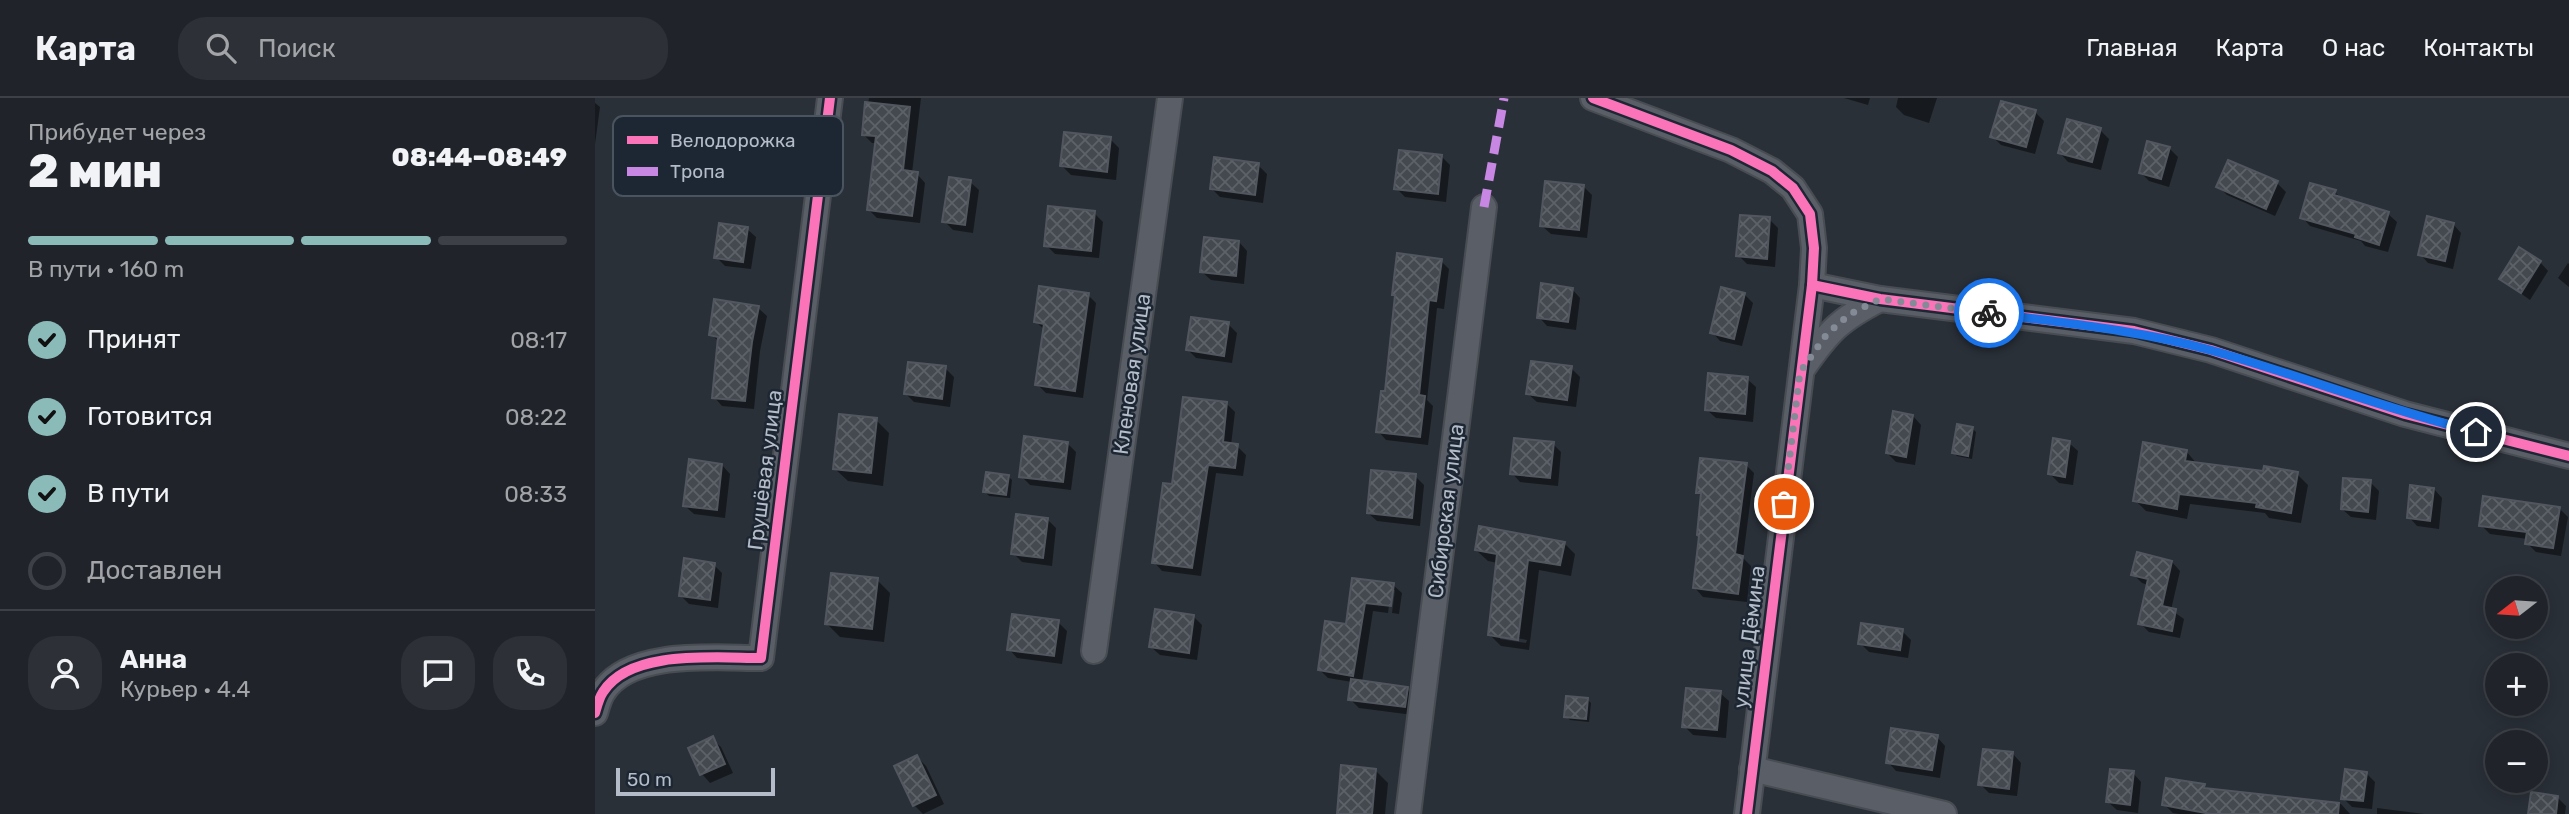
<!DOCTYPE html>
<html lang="ru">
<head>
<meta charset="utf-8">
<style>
	body { margin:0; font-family:Rubik,sans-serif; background:#2d3036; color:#f1f3f6; height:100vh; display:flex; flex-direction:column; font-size:26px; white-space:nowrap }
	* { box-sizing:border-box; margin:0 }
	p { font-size:23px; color:#a2a4a8 }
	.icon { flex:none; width:38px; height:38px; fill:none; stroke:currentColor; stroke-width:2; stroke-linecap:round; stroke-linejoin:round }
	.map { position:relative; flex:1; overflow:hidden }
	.drawer { display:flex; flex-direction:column; background:#20242a; width:595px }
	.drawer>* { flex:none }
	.needle { width:46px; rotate:253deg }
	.controls { position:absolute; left:1890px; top:478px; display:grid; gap:14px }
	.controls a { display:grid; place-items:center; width:63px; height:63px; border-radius:50%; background:#20242a; box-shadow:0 4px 18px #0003,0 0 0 2px #3d4147; font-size:35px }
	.scale { position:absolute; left:21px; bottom:18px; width:159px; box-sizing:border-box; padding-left:7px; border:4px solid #b4bcc9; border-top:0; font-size:19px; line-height:24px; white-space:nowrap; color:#b4bcc9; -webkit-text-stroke:5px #1d2633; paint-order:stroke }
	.pin { position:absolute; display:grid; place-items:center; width:60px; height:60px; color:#fff; margin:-30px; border:4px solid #fff; border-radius:50%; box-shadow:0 2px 7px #0007 }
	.courier { position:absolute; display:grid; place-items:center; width:70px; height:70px; margin:-35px; border:5px solid #1a73e8; border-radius:50%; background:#fff; color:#222; box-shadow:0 2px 9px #0007 }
	.summary em { font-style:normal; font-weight:800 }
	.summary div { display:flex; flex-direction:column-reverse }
	.summary { display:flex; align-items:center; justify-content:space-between; height:119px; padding:0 28px }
	h1 { font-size:46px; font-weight:800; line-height:52px }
	.bar { display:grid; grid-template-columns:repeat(4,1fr); gap:10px 7px; align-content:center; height:84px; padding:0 28px }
	.bar i { height:9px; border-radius:5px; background:#3d4147 }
	.bar .on { background:#8bbbb9 }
	.bar p { grid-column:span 4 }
	.line { display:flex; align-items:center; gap:18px; padding:0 28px; border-top:2px solid #3d4147 }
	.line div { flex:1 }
	.round { display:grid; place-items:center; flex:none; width:74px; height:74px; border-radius:28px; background:#2d3036 }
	ol { padding:0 28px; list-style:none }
	li { display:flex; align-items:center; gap:21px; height:77px }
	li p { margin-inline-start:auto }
	li .icon { padding:7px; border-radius:50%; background:#8bbbb9; color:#111; stroke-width:4 }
	li:last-child { color:#a2a4a8 }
	li i { width:38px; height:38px; border:4px solid #3d4147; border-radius:50% }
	header { display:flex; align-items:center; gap:42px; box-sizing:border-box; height:98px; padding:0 35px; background:#20242a; border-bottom:2px solid #3d4147 }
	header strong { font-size:33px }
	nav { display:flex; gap:38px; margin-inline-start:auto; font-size:24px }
	.search { width:490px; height:63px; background:#2d3036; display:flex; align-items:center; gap:18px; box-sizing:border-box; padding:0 24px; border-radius:28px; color:#a2a4a8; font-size:26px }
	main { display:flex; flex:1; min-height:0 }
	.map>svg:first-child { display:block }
</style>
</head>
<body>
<header>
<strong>Карта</strong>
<div class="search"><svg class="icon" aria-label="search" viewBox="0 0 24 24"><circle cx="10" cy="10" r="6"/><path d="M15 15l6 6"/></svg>Поиск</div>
<nav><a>Главная</a><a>Карта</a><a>О нас</a><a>Контакты</a></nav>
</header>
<main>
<section class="drawer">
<div class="summary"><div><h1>2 мин</h1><p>Прибудет через</p></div><em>08:44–08:49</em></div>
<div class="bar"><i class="on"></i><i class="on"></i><i class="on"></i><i></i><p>В пути · 160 m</p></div>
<ol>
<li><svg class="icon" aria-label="check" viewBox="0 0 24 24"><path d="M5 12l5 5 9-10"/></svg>Принят<p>08:17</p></li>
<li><svg class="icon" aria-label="check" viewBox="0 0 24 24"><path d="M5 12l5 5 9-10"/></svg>Готовится<p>08:22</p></li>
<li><svg class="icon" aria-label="check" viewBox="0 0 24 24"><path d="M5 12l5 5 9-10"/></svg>В пути<p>08:33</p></li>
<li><i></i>Доставлен</li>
</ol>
<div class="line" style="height:126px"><a class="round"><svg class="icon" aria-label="person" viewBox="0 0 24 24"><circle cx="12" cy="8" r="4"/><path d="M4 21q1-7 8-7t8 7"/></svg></a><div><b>Анна</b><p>Курьер · 4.4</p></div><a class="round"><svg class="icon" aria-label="chat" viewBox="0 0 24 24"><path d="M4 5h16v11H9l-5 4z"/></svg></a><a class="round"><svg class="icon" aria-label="phone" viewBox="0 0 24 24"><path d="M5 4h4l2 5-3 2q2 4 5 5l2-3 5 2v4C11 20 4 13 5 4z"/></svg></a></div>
</section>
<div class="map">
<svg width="1974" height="716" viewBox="0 0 1974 716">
	<defs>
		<pattern id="building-cross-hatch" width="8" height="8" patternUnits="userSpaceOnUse" patternTransform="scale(1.75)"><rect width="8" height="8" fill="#444950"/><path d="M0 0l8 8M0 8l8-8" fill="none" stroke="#5d6168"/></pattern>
	</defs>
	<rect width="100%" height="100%" fill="#2a3038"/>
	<g fill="#0007" fill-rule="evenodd">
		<path d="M0,0V5L5,9L0,46Z"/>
		<path d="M274,0H326L317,75L322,76L330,85L325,125L282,120L273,111L282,45H277L268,36Z"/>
		<path d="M1249,0H1275L1273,7Z"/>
		<path d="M1303,0H1342L1334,25L1309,17L1301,9Z"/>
		<path d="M1440,14L1449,23L1440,56L1406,47L1397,38Z"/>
		<path d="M1505,32L1514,41L1506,72L1473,64L1465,55Z"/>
		<path d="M515,41L524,50L521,82L476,77L467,68Z"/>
		<path d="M1574,50L1583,59L1574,89L1554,83L1546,75Z"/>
		<path d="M847,59L855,67L851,104L810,99L801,90Z"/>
		<path d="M663,67L672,76L668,105L625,99L616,90Z"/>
		<path d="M375,84L384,92L378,135L358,132L349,123Z"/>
		<path d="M1682,85L1691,94L1680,118L1632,97L1624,89Z"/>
		<path d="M988,88L997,97L992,140L956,136L947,128Z"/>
		<path d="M1740,94L1748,102L1793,116L1802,124L1793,154L1770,148L1766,143L1715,128L1707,119Z"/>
		<path d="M499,115L508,124L504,160L460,156L451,147Z"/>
		<path d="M1174,121L1183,130L1180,169L1152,166L1143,157Z"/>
		<path d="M1858,126L1866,135L1858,171L1833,165L1825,156Z"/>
		<path d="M152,131L161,139L156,171L130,168L121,159Z"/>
		<path d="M644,144L652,153L649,186L616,182L607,174Z"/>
		<path d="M846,163L854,171L849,211L842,210L832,302L838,308L833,347L791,342L783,333L791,295L802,199L799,196Z"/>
		<path d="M1945,164L1953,173L1935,202L1906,181Z"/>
		<path d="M1973,165L1974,166V189L1963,180Z"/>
		<path d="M977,191L985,200L981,232L952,228L944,219Z"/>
		<path d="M1149,196L1158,205L1147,248L1125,243L1117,234Z"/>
		<path d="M493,197L501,205L488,300L451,295L442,286L450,232L441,224Z"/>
		<path d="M163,210L172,218L165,253L159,311L127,308L119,299L125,245L116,236Z"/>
		<path d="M633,226L642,235L637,265L601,260L592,251Z"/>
		<path d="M350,270L359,279L355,309L319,304L311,296Z"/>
		<path d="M976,270L985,279L981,309L942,304L933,296Z"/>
		<path d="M1152,281L1161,289L1158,324L1121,320L1112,312Z"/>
		<path d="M632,306L640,314L636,347L642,348L651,357L648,378L621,375L606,478L567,473L559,464L579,388Z"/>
		<path d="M1318,318L1326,327L1320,367L1301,364L1292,355Z"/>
		<path d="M281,322L294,335L288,388L253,383L239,370Z"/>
		<path d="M1377,330L1381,334L1377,361L1362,358L1358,354Z"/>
		<path d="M472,345L481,354L476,392L435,387L426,378Z"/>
		<path d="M1474,345L1483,353L1478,387L1464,385L1455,376Z"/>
		<path d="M958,346L966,354L963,388L925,384L917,375Z"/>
		<path d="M1591,353L1602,366L1669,375L1702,376L1713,387L1706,425L1674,420L1670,415L1595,406L1592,421L1551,413L1540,402Z"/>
		<path d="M127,367L135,376L130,420L99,416L90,408Z"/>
		<path d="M1151,367L1159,375L1148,460L1156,468L1152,504L1108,499L1100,490L1107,399L1103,394Z"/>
		<path d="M413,378L417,382L415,400L394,398L390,394Z"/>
		<path d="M820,378L829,387L825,428L782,423L773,415Z"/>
		<path d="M1775,384L1784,393L1781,422L1756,419L1747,411Z"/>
		<path d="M1839,391L1847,400L1844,431L1822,428L1814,419Z"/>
		<path d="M1964,410L1973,419L1966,458L1941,454L1932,445L1933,441L1895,436L1886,427Z"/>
		<path d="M452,421L461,430L457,468L427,464L418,455Z"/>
		<path d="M969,445L980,456L976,478L944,472L934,552L906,548L895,537L903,465L893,463L881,452ZM905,537L932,542L931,545L905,541Z"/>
		<path d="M1577,464L1585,473L1576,512L1589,521L1585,540L1554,534L1545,525L1553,487L1547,485L1538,476Z"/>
		<path d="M119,467L127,475L123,510L94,506L85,497Z"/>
		<path d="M282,482L295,495L289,544L245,539L232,526Z"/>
		<path d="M758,482L798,487L807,495L804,516L797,515L800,492H796L793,515L778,513L767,584L812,591L821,599L818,617L764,610L755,601L757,584L733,580L724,571L752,528Z"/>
		<path d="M598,518L607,527L602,562L565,557L556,549Z"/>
		<path d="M463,524L472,533L467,566L422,560L414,551Z"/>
		<path d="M1307,533L1316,542L1313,560L1274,554L1265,545Z"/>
		<path d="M1125,595L1134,603L1131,640L1098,637L1089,628Z"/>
		<path d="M992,601L996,605L994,624L975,622L971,618Z"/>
		<path d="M1342,639L1350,648L1345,680L1301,673L1293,664Z"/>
		<path d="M117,641L126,649L138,675L115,685L107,676L95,651Z"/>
		<path d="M1418,656L1426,665L1422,698L1394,695L1385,686Z"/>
		<path d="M322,659L331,668L349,706L328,716L319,707L301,669Z"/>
		<path d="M780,672L793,685L790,716H744Z"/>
		<path d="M1538,675L1546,684L1543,715L1522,712L1513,704Z"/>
		<path d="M1771,675L1780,684L1777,711L1757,709L1748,700Z"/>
		<path d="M1609,687L1614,692L1746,706L1755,716H1584L1578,715L1569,706Z"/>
		<path d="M1962,699L1971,708L1970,716H1938Z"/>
		<path d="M1782,710L1829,716H1782Z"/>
	</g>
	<g fill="url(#building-cross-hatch)" stroke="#52575f" stroke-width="2">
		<path d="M1406,3L1441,12L1431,49L1395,39Z"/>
		<path d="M270,4L315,9L308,72L323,74L317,118L272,112L281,38L267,37Z"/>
		<path d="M1472,21L1506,30L1497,64L1463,55Z"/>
		<path d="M469,34L516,39L512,74L465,68Z"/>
		<path d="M1552,43L1575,49L1566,81L1544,75Z"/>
		<path d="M804,52L847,57L843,96L799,91Z"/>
		<path d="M619,59L664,65L660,97L615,91Z"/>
		<path d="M1633,62L1683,83L1671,111L1621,89Z"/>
		<path d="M354,79L376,82L370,127L347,124Z"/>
		<path d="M950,83L989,87L984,132L945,128Z"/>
		<path d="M1715,85L1741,92L1739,97L1794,114L1784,147L1760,139L1761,136L1705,120Z"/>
		<path d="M453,108L500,113L496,153L449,148Z"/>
		<path d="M1145,117L1175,119L1172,161L1141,158Z"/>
		<path d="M1832,118L1859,125L1850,163L1823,157Z"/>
		<path d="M124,125L153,129L148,164L119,160Z"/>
		<path d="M609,139L644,143L641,178L605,174Z"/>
		<path d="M1924,149L1946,163L1926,195L1904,181Z"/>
		<path d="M802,155L847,161L841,203L834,202L824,297L830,298L825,339L781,334L786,293H790L800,197H797Z"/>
		<path d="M946,185L978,190L973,224L942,220Z"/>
		<path d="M444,188L494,195L480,293L440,287L449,226L439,224Z"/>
		<path d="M1126,189L1150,195L1139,241L1115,235Z"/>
		<path d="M119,201L164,208L157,244L150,303L117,300L123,239L114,237Z"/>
		<path d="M596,219L634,224L629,258L591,252Z"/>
		<path d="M936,263L977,268L972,302L931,296Z"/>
		<path d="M313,264L351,268L347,301L309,296Z"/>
		<path d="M1113,275L1153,279L1150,316L1110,312Z"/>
		<path d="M588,299L632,304L628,344L643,346L640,370L613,367L597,470L557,465L568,385L577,386Z"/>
		<path d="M1298,313L1318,317L1311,359L1291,355Z"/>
		<path d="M244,316L282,320L276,375L238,371Z"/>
		<path d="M1362,326L1378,329L1373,358L1357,355Z"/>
		<path d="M429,338L473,344L468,384L424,379Z"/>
		<path d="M919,340L959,344L955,380L915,376Z"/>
		<path d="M1458,340L1475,343L1470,379L1453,376Z"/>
		<path d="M1548,344L1592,352L1590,363L1668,373L1669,368L1703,374L1696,415L1661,409L1662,405L1584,396L1582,411L1538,403Z"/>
		<path d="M1105,360L1152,365L1140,456L1148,458L1143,496L1098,490L1104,438L1102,437L1106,395H1101Z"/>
		<path d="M94,361L127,366L122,412L88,408Z"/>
		<path d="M776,372L821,376L817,420L772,415Z"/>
		<path d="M391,374L414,377L411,397L388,394Z"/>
		<path d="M1748,380L1776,382L1773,414L1746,411Z"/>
		<path d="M1815,387L1839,390L1835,423L1812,420Z"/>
		<path d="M1888,398L1965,409L1958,450L1930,446L1932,434L1884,428Z"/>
		<path d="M421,416L453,420L448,460L416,456Z"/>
		<path d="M884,428L970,444L965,467L933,462L923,542L893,537L902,456L880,452Z"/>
		<path d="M1542,454L1577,463L1567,508L1581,511L1577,533L1543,526L1553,481L1536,477Z"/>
		<path d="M89,460L120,465L115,502L84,498Z"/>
		<path d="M236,475L283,480L277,531L230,526Z"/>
		<path d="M757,480L799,485L796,508L770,505L758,578L723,572L730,523L751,526Z"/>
		<path d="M560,511L599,517L594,555L554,549Z"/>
		<path d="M417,516L464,522L459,558L412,552Z"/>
		<path d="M1266,525L1308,531L1305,552L1263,546Z"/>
		<path d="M756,581L813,589L810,609L753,602Z"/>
		<path d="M1091,590L1126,593L1122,632L1087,629Z"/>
		<path d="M971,598L993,600L991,621L969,619Z"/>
		<path d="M1296,630L1343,637L1337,672L1291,665Z"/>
		<path d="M118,638L130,666L105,677L93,650Z"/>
		<path d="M1388,651L1418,654L1414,691L1383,687Z"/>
		<path d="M322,657L341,697L318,708L299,668Z"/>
		<path d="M746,667L781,671L777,716H742Z"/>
		<path d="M1515,671L1539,673L1535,707L1511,704Z"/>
		<path d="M1750,671L1772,674L1768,703L1746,701Z"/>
		<path d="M1571,680L1610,686L1609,690L1744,705L1743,716H1616L1567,707Z"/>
		<path d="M1936,694L1963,698L1961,716H1933Z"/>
	</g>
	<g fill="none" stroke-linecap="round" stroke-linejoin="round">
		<defs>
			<g id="street">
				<path d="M998,0L1136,52L1177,73L1198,90L1215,116L1219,150L1217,187L1152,716"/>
				<path d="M1217,187L1285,201L1539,233L1616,252L1810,316L1974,358"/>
				<path d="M1208,270C1234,233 1244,222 1285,201"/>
				<path d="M499,553L575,0"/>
				<path d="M0,615C2,608 4,600 8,594C35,551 121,560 166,560L235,0"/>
				<path d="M1157,671L1349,716"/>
				<path d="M813,716L889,109"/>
			</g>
		</defs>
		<use href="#street" stroke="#484c53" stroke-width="28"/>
		<use href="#street" stroke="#5a5e66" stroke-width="24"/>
		<path stroke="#c787e3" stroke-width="9" stroke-dasharray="18 9" stroke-linecap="butt" d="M889,109L909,0"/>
		<defs>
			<g id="cycleway">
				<path d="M998,0L1136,52L1177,73L1198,90L1215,116L1219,150L1217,187L1152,716"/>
				<path d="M1217,187L1285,201L1539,233L1616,252L1810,316L1974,358"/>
				<path d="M0,615C2,608 4,600 8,594C35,551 121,560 166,560L235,0"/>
			</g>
		</defs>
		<use href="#cycleway" stroke="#1d2633" stroke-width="15"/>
		<use href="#cycleway" stroke="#fb73b8" stroke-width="10"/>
	</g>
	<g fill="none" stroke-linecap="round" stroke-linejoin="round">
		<path stroke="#848b96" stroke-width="7" stroke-dasharray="0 12.6" d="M1189,406L1205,274L1232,236L1255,216L1285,201L1394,215"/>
		<path stroke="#1a73e8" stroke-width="9" d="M1394,215C1468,225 1543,232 1615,252C1704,277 1790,311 1881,334"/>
	</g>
	<g text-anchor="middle" stroke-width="5" stroke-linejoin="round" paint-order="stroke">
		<g font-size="21" fill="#b4bcc9" stroke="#1d2633">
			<text transform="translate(537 276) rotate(-82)" y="7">Кленовая улица</text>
			<text transform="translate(170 372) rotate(-83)" y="7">Грушёвая улица</text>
			<text transform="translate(851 413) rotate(-83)" y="7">Сибирская улица</text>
			<text transform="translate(1154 539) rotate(-83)" y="7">улица Дёмина</text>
		</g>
	</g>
	<rect x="18" y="18" width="230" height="80" rx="10" fill="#1d2633" stroke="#4a5360" stroke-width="2"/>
	<rect x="32" y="38" width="31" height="8" fill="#fb73b8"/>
	<rect x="32" y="69" width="31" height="9" fill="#c787e3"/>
	<g font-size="19" fill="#b4bcc9">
		<text x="75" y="49">Велодорожка</text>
		<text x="75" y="80">Тропа</text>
	</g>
</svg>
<div class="controls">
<a><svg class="needle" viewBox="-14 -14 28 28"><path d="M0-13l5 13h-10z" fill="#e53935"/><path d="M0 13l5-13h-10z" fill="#a2a4a8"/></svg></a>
<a>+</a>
<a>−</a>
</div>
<div class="scale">50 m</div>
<div class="pin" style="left:1189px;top:406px;background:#ea580c"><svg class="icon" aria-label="bag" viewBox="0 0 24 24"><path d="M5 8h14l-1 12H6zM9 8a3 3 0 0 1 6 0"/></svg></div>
<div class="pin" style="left:1881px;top:334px;background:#1f2937"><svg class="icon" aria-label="home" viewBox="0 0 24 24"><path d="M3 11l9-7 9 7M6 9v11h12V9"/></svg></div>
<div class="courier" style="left:1394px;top:215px"><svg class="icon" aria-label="bike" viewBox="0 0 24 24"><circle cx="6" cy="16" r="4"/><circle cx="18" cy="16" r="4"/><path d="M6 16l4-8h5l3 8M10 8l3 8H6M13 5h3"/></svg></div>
</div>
</main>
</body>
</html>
